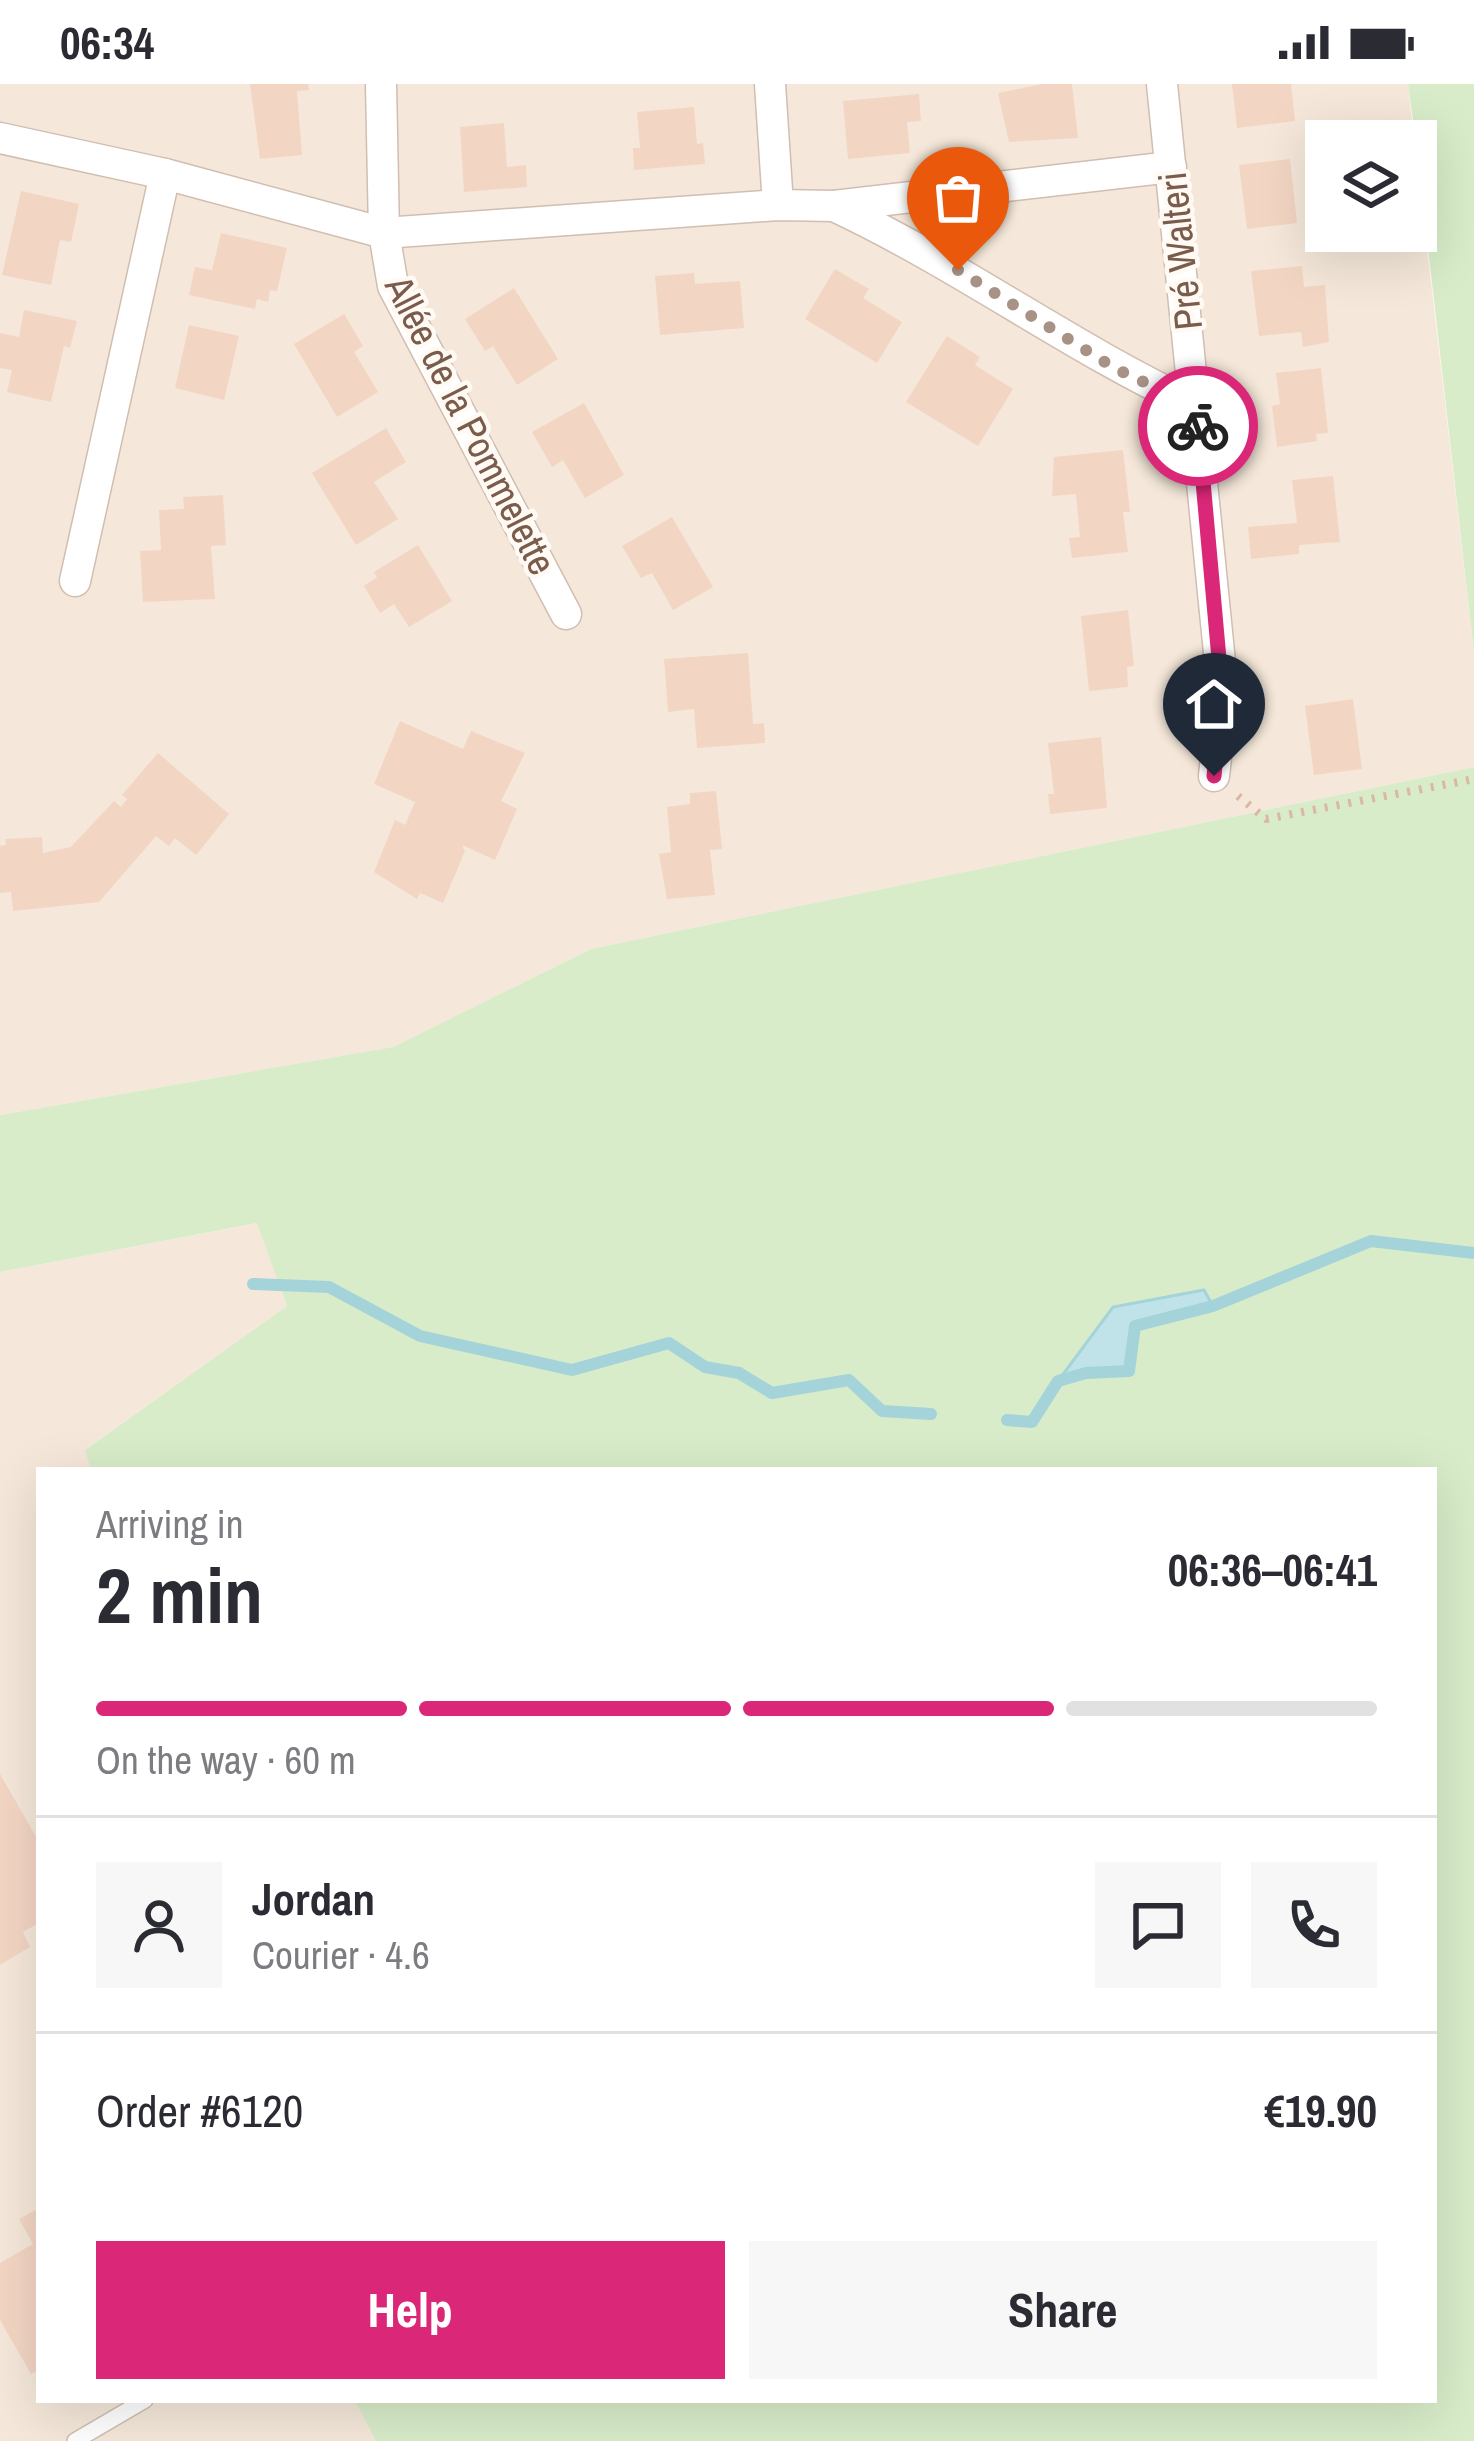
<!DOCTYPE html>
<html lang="en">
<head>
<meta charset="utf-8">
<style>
	body { margin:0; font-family:"Archivo Narrow",sans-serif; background:#f7f7f7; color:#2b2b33; height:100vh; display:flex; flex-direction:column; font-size:45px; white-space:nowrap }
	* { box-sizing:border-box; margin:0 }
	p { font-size:39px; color:#7c7c81 }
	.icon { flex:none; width:66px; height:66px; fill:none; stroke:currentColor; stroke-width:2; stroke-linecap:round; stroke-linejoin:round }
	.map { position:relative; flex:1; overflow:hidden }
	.drawer { position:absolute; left:36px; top:1383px; width:1401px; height:936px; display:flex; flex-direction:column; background:#fff; border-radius:0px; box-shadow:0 12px 48px #0002 }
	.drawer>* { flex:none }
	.controls { position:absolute; left:1305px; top:36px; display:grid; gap:24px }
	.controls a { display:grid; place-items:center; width:132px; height:132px; border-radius:0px; background:#fff; box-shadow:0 12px 48px #0002; font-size:60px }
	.pin { position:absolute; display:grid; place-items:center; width:102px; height:102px; color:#fff; margin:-123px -51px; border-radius:50% 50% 50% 0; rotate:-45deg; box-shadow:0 0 12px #0007 }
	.pin .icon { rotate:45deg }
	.courier { position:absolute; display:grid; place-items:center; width:120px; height:120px; margin:-60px; border:9px solid #db2777; border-radius:50%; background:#fff; color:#222; box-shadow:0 3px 15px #0007 }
	.overview em { font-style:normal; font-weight:700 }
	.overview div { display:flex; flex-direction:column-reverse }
	.overview { display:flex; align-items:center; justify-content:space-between; height:204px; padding:0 60px }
	h1 { font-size:78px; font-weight:700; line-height:90px }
	.bar { display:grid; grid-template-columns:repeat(4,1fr); gap:18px 12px; align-content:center; height:144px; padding:0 60px }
	.bar i { height:15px; border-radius:9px; background:#e1e1e2 }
	.bar .on { background:#db2777 }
	.bar p { grid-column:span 4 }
	.line { display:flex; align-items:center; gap:30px; padding:0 60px; border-top:3px solid #e1e1e2 }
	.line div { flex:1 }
	.round { display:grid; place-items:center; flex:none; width:126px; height:126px; border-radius:0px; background:#f7f7f7 }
	.cta { display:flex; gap:24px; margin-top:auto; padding:24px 60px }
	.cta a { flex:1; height:138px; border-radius:0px; background:#db2777; color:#fff; font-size:48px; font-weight:700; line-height:138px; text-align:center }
	.cta a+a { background:#f7f7f7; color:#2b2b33 }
	.status { display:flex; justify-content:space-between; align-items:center; height:84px; padding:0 60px; background:#fff; direction:ltr }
	.status svg { height:33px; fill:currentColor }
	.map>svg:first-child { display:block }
</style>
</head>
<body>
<div class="status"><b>06:34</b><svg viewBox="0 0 49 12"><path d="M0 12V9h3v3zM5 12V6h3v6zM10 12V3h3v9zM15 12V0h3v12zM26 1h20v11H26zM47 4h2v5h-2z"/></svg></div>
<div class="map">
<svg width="1474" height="2357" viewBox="0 0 1474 2357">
	<rect width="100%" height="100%" fill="#fdf6ec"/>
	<g fill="#f5e8da">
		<path d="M0,0H1408L1414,57H1326V147H1416V70L1474,569V683L591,865L393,963L0,1031Z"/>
		<path d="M258,1139L287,1222L86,1365L91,1386H39V2316H354L376,2357H0V1188Z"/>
	</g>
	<g fill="#d8ecc9">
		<path d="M1408,0H1474V569L1416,57Z"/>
		<path d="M1474,683V2357H376L354,2316H1434V1386H91L85,1366L287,1222L257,1139L0,1188V1031L393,963L591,865Z"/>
	</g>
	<path fill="#bfe3e8" stroke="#a5d3da" stroke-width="3" d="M1204,1206L1213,1222L1135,1243L1129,1287L1086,1289L1058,1297L1113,1223Z"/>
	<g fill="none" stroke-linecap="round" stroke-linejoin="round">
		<g stroke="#a5d3da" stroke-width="12">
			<path d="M253,1200L329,1203L420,1252L572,1286L669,1259L705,1283L739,1289L772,1309L849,1296L882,1327L931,1330"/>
			<path d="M1007,1336L1032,1338L1058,1297L1086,1289L1129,1287L1135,1242L1213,1222L1371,1157L1474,1169"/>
		</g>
	</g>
	<g fill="#f3d5c3">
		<path d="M250,0H308L309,6L297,7L302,71L260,75Z"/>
		<path d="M1043,0H1072L1078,54L1009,58L998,9Z"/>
		<path d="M1232,0H1291L1295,37L1237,44Z"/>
		<path d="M919,10L921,37L907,38L910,69L848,75L843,17Z"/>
		<path d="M694,23L697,60L703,59L705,80L634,86L633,64H640L637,28Z"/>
		<path d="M504,39L507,83L526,81L527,103L464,108L460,43Z"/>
		<path d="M1290,75L1297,139L1247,145L1239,81Z"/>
		<path d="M21,107L79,120L71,158L60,156L51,201L2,191Z"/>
		<path d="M221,149L287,164L277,207L270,206L268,218L257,215L255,225L189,211L195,183L212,186Z"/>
		<path d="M1302,182L1304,203L1325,201L1329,258L1303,263L1301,248L1259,252L1251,187Z"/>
		<path d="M835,185L869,205L863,214L902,238L877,279L805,235Z"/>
		<path d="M694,189L695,200L740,197L744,244L660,251L655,192Z"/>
		<path d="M514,204L558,275L517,301L493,262L485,267L465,235Z"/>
		<path d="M24,226L77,237L70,264L64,262L51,318L7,308L12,286L0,284V249L19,253Z"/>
		<path d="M344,230L363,262L354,268L378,308L337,333L294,260Z"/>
		<path d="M189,241L239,252L224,316L175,304Z"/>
		<path d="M947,252L980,273L975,281L1013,305L978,362L906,318Z"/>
		<path d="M1321,284L1328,349L1316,350L1317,357L1277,363L1272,322L1280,320L1276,289Z"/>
		<path d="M584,319L624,391L585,414L563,376L552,383L532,348Z"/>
		<path d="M386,344L406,378L374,398L398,435L356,461L312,389Z"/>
		<path d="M1123,366L1130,428H1123L1128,468L1072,474L1069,454L1080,453L1076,410L1052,412L1054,373Z"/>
		<path d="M1333,392L1340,458L1299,461V470L1251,475L1248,443L1297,439L1292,396Z"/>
		<path d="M223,411L226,461L211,462L215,515L143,518L140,467L161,466L159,426L184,425L183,413Z"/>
		<path d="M672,433L713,503L673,526L652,489L641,494L622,462Z"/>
		<path d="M418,461L452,517L409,543L394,520L380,529L364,502L377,493L374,488Z"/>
		<path d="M1128,526L1134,582L1127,583L1128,603L1089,607L1081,532Z"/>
		<path d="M748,569L753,640L764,639L765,659L697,664L694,625L668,628L664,575Z"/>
		<path d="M1353,615L1362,685L1314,691L1305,622Z"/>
		<path d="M400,637L463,665L471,647L525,669L501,717L517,725L495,776L462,761L465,767L443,819L420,809L417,815L374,788L395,736L405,741L415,718L374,700Z"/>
		<path d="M1101,653L1107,724L1050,730L1048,710H1054L1048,659Z"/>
		<path d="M158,669L229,730L196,771L175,754L169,762L156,752L99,818L13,827L11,808L0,809V762L6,761L5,755L42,753L43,769L71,763L114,717L121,723L127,715L122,711Z"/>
		<path d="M716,707L722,765L710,766L715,811L667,815L659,770L671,768L667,723L690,720V709Z"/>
		<path d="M0,1690L39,1758V1839L23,1848L30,1863L0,1881Z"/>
		<path d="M39,2124V2286L31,2290L0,2236V2179L33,2160L19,2135Z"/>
	</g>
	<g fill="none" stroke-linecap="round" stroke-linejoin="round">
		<defs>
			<path id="service" d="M75,2357L145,2316"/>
			<g id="minor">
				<path d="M381,0L384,149L393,202L566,530"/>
				<path d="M770,0L778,121"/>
				<path d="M1162,0L1223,608L1214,692"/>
				<path d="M0,54L165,90L384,149L778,121L834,122L1171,83"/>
				<path d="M834,122C960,181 1071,264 1196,322"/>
				<path d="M75,497L165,90"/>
			</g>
		</defs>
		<use href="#service" stroke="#d1beb0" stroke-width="18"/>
		<use href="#minor" stroke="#d1beb0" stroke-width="33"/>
		<path stroke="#d9b8a5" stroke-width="8" stroke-dasharray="3 9" stroke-linecap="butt" d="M1238,712L1266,735L1474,695"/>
		<use href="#service" stroke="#fff" stroke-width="15"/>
		<use href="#minor" stroke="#fff" stroke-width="30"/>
	</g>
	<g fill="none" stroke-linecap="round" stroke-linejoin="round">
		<path stroke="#a89285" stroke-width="12" stroke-dasharray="0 21.6" d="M958,186L1116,285L1196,322L1198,342"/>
		<path stroke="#db2777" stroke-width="15" d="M1198,342L1222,608L1214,692"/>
	</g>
	<g text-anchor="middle" stroke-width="9" stroke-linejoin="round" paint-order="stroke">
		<g font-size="39" fill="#7a5c4d" stroke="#fffaf3">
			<text transform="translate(1180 167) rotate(-96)" y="14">Pré Walteri</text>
			<text transform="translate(471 341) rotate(63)" y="14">Allée de la Pommelette</text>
		</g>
	</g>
</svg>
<div class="controls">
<a><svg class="icon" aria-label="layers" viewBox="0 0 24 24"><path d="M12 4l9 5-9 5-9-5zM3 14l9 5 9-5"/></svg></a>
</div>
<div class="pin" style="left:958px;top:186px;background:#ea580c"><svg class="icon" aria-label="bag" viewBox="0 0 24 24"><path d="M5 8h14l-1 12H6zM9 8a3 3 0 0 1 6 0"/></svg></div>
<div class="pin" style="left:1214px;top:692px;background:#1f2937"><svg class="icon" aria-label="home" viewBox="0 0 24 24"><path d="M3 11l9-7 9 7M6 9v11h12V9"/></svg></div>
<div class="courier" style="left:1198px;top:342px"><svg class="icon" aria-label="bike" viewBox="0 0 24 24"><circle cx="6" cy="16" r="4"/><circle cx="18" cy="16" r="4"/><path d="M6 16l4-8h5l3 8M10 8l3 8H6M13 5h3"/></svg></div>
<section class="drawer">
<div class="overview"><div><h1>2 min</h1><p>Arriving in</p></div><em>06:36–06:41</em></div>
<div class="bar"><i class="on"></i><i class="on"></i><i class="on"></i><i></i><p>On the way · 60 m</p></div>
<div class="line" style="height:216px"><a class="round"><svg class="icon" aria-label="person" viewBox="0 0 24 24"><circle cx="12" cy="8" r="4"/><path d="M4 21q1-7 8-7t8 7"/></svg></a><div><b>Jordan</b><p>Courier · 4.6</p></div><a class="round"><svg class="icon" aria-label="chat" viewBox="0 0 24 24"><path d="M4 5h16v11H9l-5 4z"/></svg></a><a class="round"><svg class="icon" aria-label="phone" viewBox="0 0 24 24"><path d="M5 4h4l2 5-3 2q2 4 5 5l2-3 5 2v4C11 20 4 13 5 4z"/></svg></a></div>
<div class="line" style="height:156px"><div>Order #6120</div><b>€19.90</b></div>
<div class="cta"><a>Help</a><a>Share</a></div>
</section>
</div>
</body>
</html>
